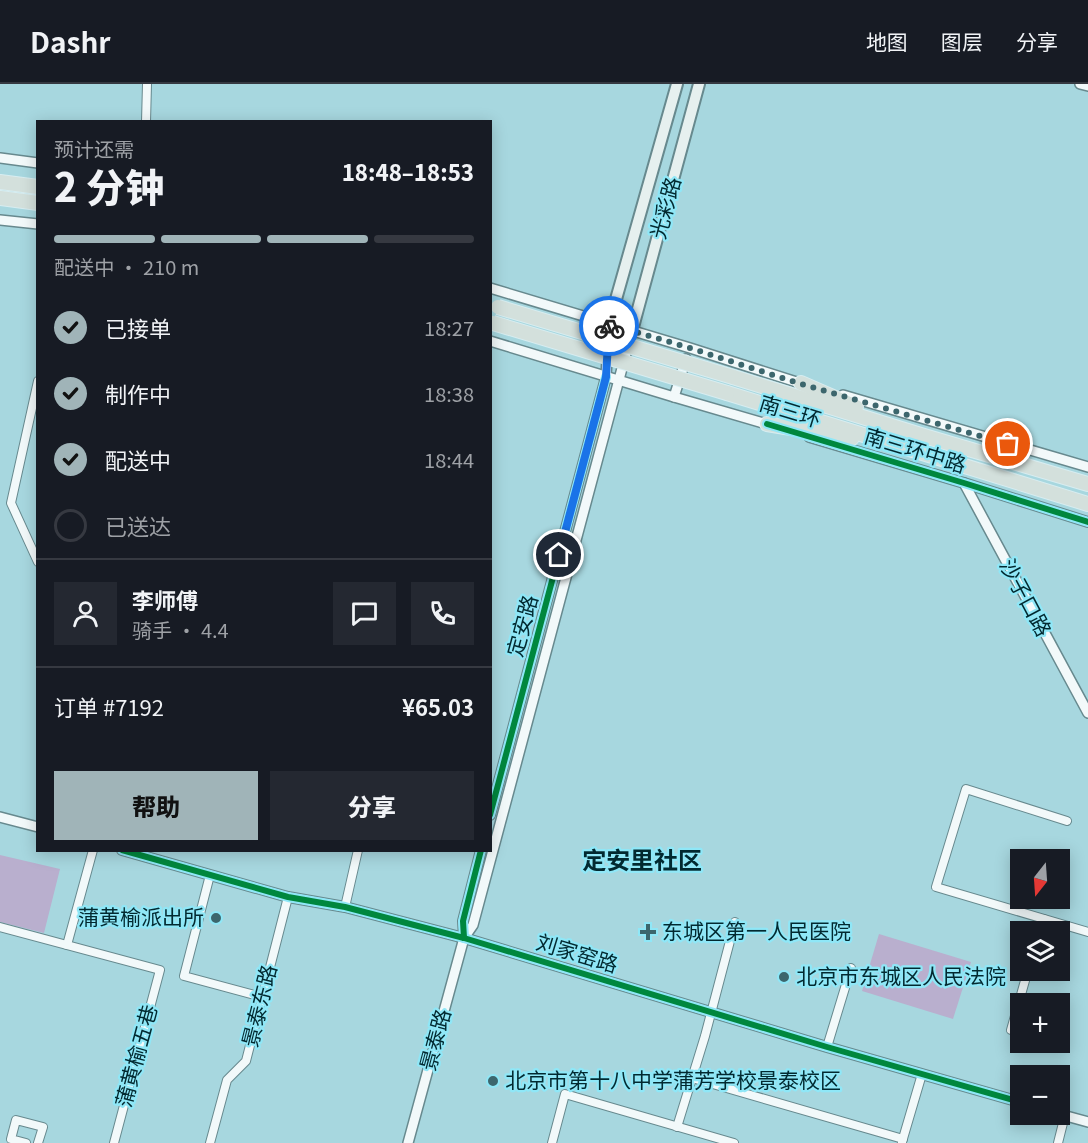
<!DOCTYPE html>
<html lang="zh">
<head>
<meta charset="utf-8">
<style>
	body { margin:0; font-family:Georgia,"Noto Sans SC",serif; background:#242831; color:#f1f3f6; height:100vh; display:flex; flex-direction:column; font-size:22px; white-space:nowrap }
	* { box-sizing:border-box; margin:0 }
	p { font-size:20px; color:#9ea1a6 }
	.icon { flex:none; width:33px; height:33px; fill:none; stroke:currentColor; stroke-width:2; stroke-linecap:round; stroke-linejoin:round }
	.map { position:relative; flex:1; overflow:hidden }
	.details { position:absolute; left:36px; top:36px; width:456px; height:732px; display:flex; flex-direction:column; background:#171b24; border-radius:0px; box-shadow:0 3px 15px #0003 }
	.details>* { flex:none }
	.needle { width:39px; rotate:197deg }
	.fabs { position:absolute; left:1010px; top:765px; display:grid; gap:12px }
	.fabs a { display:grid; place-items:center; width:60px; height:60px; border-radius:0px; background:#171b24; box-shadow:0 3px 15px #0003; font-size:30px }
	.pin { position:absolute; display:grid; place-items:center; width:51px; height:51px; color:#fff; margin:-26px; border:3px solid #fff; border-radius:50%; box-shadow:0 2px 6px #0007 }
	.courier { position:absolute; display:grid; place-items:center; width:60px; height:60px; margin:-30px; border:4px solid #1a73e8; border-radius:50%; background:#fff; color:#222; box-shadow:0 2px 8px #0007 }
	.headline em { font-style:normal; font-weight:800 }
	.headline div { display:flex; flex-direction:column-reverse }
	.headline { display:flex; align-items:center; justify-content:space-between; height:102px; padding:0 18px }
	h1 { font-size:39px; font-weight:800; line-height:45px }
	.bar { display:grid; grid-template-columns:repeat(4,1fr); gap:9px 6px; align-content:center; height:72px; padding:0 18px }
	.bar i { height:8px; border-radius:4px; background:#363941 }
	.bar .current { background:#a0b4b8 }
	.bar p { grid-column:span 4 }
	.line { display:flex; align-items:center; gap:15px; padding:0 18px; border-top:2px solid #363941 }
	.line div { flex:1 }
	.round { display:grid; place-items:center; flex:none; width:63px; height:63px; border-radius:0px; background:#242831 }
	ol { padding:0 18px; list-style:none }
	li { display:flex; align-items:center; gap:18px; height:66px }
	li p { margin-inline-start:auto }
	li .icon { padding:6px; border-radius:50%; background:#a0b4b8; color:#111; stroke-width:4 }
	li:last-child { color:#9ea1a6 }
	li i { width:33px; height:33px; border:3px solid #363941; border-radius:50% }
	.button { display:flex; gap:12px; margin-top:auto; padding:12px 18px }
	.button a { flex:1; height:69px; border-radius:0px; background:#a0b4b8; color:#111; font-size:24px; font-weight:800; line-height:69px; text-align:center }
	.button a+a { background:#242831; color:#f1f3f6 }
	header { display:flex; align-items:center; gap:36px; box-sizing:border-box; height:84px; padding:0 30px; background:#171b24; border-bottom:2px solid #363941 }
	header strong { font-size:28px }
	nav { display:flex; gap:33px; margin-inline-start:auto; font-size:21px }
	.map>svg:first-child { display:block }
</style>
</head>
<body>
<header>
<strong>Dashr</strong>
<nav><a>地图</a><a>图层</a><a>分享</a></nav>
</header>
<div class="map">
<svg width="1088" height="1059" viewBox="0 0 1088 1059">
	<rect width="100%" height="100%" fill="#a7d7df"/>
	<g fill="#b9afce">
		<path d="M0,771L60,785L44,849L0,838Z"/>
		<path d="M879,850L971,878L953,935L862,907Z"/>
	</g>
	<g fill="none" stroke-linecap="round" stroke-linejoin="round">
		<defs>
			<g id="minor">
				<path d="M146,38L147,0"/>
				<path d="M38,297L11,419L38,478"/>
				<path d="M1067,737L966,705L936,803L1088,848"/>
				<path d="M210,791L184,892L262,913"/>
				<path d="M345,823L358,766"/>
				<path d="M0,843L160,886L114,1059"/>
				<path d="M1040,848L1044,835"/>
				<path d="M67,861L93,766"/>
				<path d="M1011,946L1028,886"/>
				<path d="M827,963L851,884"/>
				<path d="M692,994L903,1055"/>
				<path d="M677,1043L705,952L735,838"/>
				<path d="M902,1058L922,990"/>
				<path d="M26,1059L11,1055L16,1036L43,1043L38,1059"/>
				<path d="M210,1059L227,996L246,977L288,813"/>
				<path d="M552,1059L565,1010L734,1059"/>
				<path d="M1058,1059L1065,1031"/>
			</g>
			<g id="tertiary">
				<path d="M1080,0L1088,2"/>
				<path d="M0,74L38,79"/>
				<path d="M0,136L38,140"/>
				<path d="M490,204L690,264L806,301"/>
				<path d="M490,257L674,313L770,341"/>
				<path d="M843,311L1088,383"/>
				<path d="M674,313L686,275"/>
				<path d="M809,353L964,399L1088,438"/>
				<path d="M964,399L1088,629"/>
				<path d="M490,731L606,293L609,240"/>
				<path d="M0,733L38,743"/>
				<path d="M122,766L288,813L345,823L464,854L827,963L1020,1018"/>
				<path d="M464,854L463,837L481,766"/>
				<path d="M1059,1030L1088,1038"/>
				<path d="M408,1059L464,854L473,841L632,247"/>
			</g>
			<g id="secondary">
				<path d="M609,240L677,0"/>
				<path d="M632,247L699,0"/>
			</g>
			<g id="trunk">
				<path d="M0,98L38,103"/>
				<path d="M0,114L38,119"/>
				<path d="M733,293L924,352L1088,400"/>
				<path d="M801,299L856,323"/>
				<path d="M727,309L1088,420"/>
				<path d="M767,340L852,354"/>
			</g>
		</defs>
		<use href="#minor" stroke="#67898e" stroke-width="10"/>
		<use href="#tertiary" stroke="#67898e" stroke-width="12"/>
		<use href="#secondary" stroke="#67898e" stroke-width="14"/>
		<use href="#trunk" stroke="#d7edf1" stroke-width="16"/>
		<use href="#minor" stroke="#f2f9fa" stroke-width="8"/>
		<use href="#tertiary" stroke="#f2f9fa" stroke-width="9"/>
		<use href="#secondary" stroke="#e6f0ef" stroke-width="10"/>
		<use href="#trunk" stroke="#d3e0dc" stroke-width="14"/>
		<defs>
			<g id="trunk-bridge">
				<path d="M498,223L733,293"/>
				<path d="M493,239L727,309"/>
			</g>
		</defs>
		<use href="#trunk-bridge" stroke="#d7edf1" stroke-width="16" stroke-linecap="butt"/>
		<use href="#trunk-bridge" stroke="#d3e0dc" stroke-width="14"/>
		<defs>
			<g id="cycleway">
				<path d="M767,340L964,399L1088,438"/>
				<path d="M490,731L606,293"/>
				<path d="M122,766L288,813L345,823L464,854L827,963L1020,1018"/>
				<path d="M464,854L463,837L481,766"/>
			</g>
		</defs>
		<use href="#cycleway" stroke="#8fe7f7" stroke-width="10"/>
		<use href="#cycleway" stroke="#00873e" stroke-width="6"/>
	</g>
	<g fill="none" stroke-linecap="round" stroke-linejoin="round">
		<path stroke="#3c666d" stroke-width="6" stroke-dasharray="0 10.8" d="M609,242V240L690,264L801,300L1008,360"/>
		<path stroke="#1a73e8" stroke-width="8" d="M559,471L606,293L609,242"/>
	</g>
	<g fill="#3c666d" stroke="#8fe7f7" stroke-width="2">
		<circle cx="216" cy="834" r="6"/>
		<path d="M645 839h6v6h6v6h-6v6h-6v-6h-6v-6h6z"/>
		<circle cx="784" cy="893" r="6"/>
		<circle cx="493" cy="997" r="6"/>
	</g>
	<g text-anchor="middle" stroke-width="4.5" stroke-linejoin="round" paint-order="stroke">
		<g font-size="21" fill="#022930" stroke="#8fe7f7">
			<text transform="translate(666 124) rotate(-75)" y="7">光彩路</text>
			<text transform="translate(790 328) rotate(17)" y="7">南三环</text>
			<text transform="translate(915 367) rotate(17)" y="7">南三环中路</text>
			<text transform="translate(1025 514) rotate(62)" y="7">沙子口路</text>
			<text transform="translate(523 542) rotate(-75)" y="7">定安路</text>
			<text transform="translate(577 870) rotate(17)" y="7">刘家窑路</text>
			<text transform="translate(260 922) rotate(-76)" y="7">景泰东路</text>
			<text transform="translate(436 956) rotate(-75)" y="7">景泰路</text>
			<text transform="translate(137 972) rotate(-75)" y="7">蒲黄榆五巷</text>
		</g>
		<g font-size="21" fill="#022930" stroke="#8fe7f7" text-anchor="start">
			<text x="204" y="841" text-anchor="end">蒲黄榆派出所</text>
			<text x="662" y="855">东城区第一人民医院</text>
			<text x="796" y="900">北京市东城区人民法院</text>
			<text x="505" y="1004">北京市第十八中学蒲芳学校景泰校区</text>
		</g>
		<g font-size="24" font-weight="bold" fill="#022930" stroke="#8fe7f7">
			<text x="642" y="785">定安里社区</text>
		</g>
	</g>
</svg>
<div class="fabs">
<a><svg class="needle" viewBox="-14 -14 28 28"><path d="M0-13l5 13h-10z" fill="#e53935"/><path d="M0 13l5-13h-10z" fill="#9ea1a6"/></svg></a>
<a><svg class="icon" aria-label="layers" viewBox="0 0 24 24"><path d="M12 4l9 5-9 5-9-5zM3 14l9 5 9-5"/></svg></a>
<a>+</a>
<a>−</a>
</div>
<div class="pin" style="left:1008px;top:360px;background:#ea580c"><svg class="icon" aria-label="bag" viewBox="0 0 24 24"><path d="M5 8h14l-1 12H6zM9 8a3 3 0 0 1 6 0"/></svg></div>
<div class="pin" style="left:559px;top:471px;background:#1f2937"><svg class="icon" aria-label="home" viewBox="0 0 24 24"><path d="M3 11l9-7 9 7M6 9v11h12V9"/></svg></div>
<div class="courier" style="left:609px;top:242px"><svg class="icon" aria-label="bike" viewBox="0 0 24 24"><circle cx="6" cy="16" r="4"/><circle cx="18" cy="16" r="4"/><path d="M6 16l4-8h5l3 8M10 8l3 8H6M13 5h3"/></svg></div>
<section class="details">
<div class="headline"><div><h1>2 分钟</h1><p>预计还需</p></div><em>18:48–18:53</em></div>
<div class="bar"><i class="current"></i><i class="current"></i><i class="current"></i><i></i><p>配送中 · 210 m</p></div>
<ol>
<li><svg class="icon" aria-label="check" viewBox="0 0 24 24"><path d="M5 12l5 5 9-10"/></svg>已接单<p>18:27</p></li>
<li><svg class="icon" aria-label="check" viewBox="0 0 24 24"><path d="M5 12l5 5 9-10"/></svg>制作中<p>18:38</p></li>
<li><svg class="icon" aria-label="check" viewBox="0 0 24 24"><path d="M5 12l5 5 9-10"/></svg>配送中<p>18:44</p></li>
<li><i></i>已送达</li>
</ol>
<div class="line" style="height:108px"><a class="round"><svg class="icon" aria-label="person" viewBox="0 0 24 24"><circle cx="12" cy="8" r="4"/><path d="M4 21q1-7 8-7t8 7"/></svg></a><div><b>李师傅</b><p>骑手 · 4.4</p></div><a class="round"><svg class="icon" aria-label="chat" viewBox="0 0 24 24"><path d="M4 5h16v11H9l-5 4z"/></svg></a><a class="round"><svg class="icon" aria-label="phone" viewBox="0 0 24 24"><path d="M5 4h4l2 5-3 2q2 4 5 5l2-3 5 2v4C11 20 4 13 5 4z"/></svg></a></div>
<div class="line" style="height:78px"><div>订单 #7192</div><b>¥65.03</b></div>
<div class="button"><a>帮助</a><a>分享</a></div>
</section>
</div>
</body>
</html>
